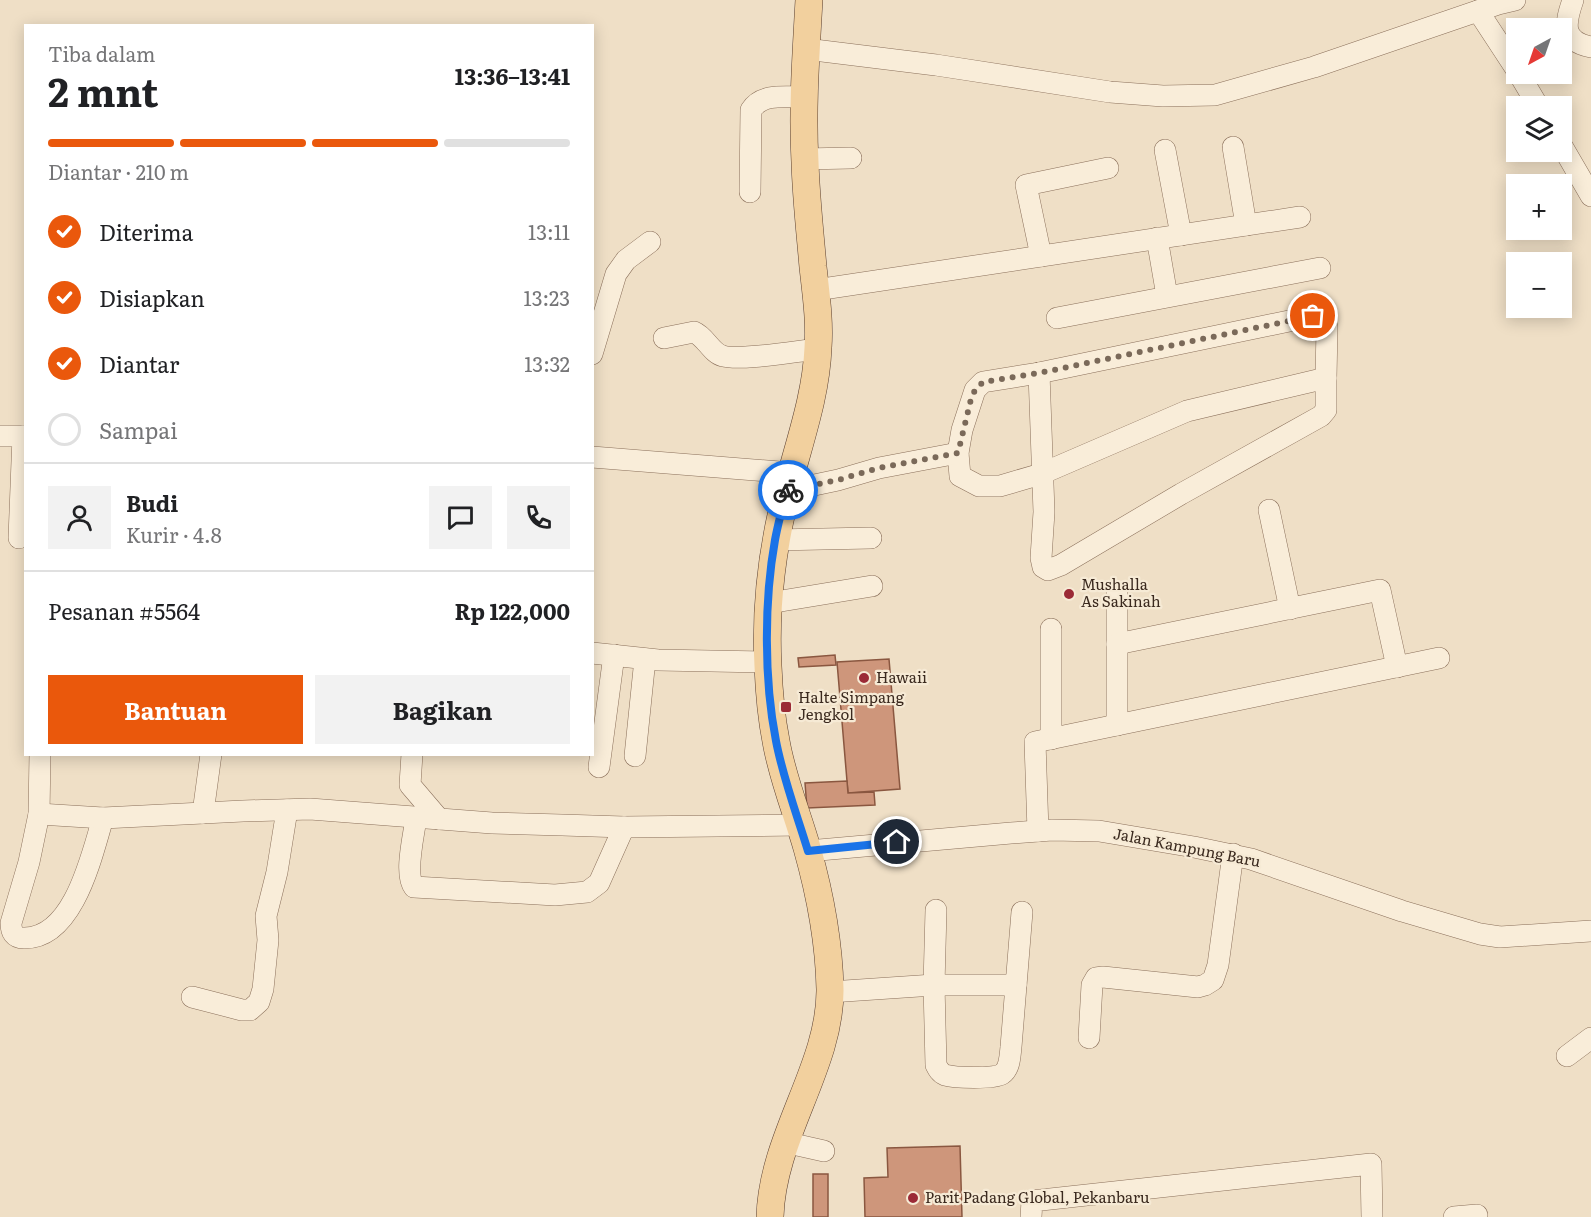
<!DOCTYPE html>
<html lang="id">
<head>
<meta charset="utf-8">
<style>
	body { margin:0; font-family:Literata,serif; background:#f2f2f2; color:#202124; height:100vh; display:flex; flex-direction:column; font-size:22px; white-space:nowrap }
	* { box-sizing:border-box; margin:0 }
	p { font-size:20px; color:#757577 }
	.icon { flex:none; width:33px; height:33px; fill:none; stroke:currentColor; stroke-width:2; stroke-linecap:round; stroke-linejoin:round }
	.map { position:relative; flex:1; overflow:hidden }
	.sheet { position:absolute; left:24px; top:24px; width:570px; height:732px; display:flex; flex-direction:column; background:#fff; border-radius:0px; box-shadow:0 3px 15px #0003 }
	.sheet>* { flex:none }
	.needle { width:39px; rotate:220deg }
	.buttons { position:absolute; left:1506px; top:18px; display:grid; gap:12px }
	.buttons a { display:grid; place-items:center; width:66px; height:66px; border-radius:0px; background:#fff; box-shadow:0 3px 15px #0003; font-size:30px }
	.pin { position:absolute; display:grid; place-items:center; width:51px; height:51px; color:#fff; margin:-26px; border:3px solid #fff; border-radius:50%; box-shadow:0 2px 6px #0007 }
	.courier { position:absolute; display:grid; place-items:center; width:60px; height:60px; margin:-30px; border:4px solid #1a73e8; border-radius:50%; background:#fff; color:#222; box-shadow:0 2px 8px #0007 }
	.overview em { font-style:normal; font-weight:700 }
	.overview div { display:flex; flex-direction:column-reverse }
	.overview { display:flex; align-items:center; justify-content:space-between; height:102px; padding:0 24px }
	h1 { font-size:39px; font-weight:700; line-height:45px }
	.bar { display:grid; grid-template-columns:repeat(4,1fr); gap:9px 6px; align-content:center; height:72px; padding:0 24px }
	.bar i { height:8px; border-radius:4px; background:#e0e0e0 }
	.bar .current { background:#ea580c }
	.bar p { grid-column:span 4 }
	.line { display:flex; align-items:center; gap:15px; padding:0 24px; border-top:2px solid #e0e0e0 }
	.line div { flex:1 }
	.round { display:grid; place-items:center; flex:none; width:63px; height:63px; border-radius:0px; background:#f2f2f2 }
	ol { padding:0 24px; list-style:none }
	li { display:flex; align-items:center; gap:18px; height:66px }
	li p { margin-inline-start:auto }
	li .icon { padding:6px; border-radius:50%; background:#ea580c; color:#fff; stroke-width:4 }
	li:last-child { color:#757577 }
	li i { width:33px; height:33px; border:3px solid #e0e0e0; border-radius:50% }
	.primary-button { display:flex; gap:12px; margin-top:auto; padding:12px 24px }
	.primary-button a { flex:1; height:69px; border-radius:0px; background:#ea580c; color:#fff; font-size:24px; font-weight:700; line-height:69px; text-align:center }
	.primary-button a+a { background:#f2f2f2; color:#202124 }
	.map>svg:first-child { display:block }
</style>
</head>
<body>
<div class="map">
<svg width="1591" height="1217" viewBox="0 0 1591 1217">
	<rect width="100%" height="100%" fill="#efdfc6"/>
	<g fill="#ce967b" stroke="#8a5740" stroke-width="1.5">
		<path d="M835,655L836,665L799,667L798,658Z"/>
		<path d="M889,659L900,789L848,793L837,662Z"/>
		<path d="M847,781L848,793L874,792L875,805L807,808L805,783Z"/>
		<path d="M960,1146L962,1217H865L864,1178L888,1177L887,1148Z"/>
		<rect x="813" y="1174" width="15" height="43"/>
	</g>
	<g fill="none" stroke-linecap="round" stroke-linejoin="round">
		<defs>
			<g id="minor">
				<path d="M1573,0C1565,23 1561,41 1591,47"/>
				<path d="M1478,11L1516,69"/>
				<path d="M806,49L936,65L1110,92L1163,96L1215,95L1314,67L1498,4L1515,0"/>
				<path d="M1519,74L1538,106"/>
				<path d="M1562,146L1591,196"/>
				<path d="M1233,147L1246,225"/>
				<path d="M1165,150L1181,235"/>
				<path d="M804,159L851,158"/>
				<path d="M750,192L751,110C762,93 785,97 803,97"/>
				<path d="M1157,238L1167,296"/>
				<path d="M1041,256L1026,185L1108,168"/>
				<path d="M816,290L1300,217"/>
				<path d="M1313,316L1323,320L1327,327L1326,378L1187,411L1041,474L1000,486H979L960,476L958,453L962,430L975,390L983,382L1039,373Z"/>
				<path d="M1057,318L1320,268"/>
				<path d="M664,338L694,332C706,337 711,353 723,356C741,361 797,351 818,349"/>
				<path d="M592,354L616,274L626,260L650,242"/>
				<path d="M1039,373L1044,512L1041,558L1043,567L1048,570L1061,565L1181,494L1321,416L1326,410V378"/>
				<path d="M0,436H26"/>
				<path d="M592,457L792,473"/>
				<path d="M786,491L838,480L879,468L958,453"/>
				<path d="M1269,510L1290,609"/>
				<path d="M19,538L23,436"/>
				<path d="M775,540L871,538"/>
				<path d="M1117,593V725"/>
				<path d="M769,603L872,586"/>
				<path d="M1117,644L1380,590L1397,667"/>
				<path d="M592,653L658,660L768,662"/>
				<path d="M1051,739V629"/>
				<path d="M40,754L39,814L29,862L11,923C11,932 14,938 24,938C74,939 92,854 103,818"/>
				<path d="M412,754L410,785L439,819"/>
				<path d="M635,756L645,659"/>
				<path d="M599,767L614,655"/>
				<path d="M203,813L211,754"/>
				<path d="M39,814L103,818L243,811L310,809L492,823L562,825L624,827L800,825"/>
				<path d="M416,818C414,835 404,874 414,887L555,895L587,892L599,883L624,827"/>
				<path d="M1038,831L1035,742L1439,658"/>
				<path d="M808,851L1011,833L1052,830L1099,831L1194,847L1251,859L1402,911L1480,934L1500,937L1591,931"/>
				<path d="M936,910L934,985L936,1065C938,1069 940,1073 945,1075C954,1078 994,1079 1002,1074C1010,1069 1010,1055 1011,1047L1022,912"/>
				<path d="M830,992L934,985H1016"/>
				<path d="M192,997L242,1010H250L259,1002L263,989L268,940L266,916L277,872L287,810"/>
				<path d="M1089,1038L1092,985L1096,978L1103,977L1198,987L1205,985L1213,980L1218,965L1233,854"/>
				<path d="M1567,1056L1591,1038"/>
				<path d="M784,1142L824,1151"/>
				<path d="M1031,1217L1032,1201L1371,1164L1372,1217"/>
				<path d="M1454,1217L1477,1215L1476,1217"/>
			</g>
			<path id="major" d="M770,1217C772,1136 831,1066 830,989C829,942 820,894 807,848C797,813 782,777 776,741C771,716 769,691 768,666C765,608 772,550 786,494C798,445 816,398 818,348C820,321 816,294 813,267C810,232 806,197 805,162C802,108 806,54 809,0"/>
		</defs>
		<use href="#minor" stroke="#8b705b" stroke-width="22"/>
		<use href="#major" stroke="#593e2f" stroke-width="28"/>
		<use href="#minor" stroke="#f9edd9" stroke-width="21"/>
		<use href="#major" stroke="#f2d09e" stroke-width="27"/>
	</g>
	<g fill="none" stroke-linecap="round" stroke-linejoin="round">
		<path stroke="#7a6959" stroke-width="6" stroke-dasharray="0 10.8" d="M788,490L838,480L879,468L958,453L971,399L975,390L983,382L1039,373L1313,316"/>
		<path stroke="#1a73e8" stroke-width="8" d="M788,490L786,491C783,507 778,523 775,540C764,601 764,680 776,741C783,778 797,815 808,851L897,842"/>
	</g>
	<g fill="#9b2a36" stroke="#f6ead5" stroke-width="2">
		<circle cx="1069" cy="594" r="6"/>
		<circle cx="864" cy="678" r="6"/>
		<rect x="780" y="701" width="12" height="12" rx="3"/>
		<circle cx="913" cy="1198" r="6"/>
	</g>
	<g text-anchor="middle" stroke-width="4.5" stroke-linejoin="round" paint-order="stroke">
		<g font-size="15" fill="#3b2a1f" stroke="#f6ead5" text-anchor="start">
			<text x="1081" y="590">Mushalla<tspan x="1081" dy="17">As Sakinah</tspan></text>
			<text x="876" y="683">Hawaii</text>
			<text x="798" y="703">Halte Simpang<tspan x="798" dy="17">Jengkol</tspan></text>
			<text x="925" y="1203">Parit Padang Global, Pekanbaru</text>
		</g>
		<g font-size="15" fill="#3b2a1f" stroke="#f6ead5">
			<text transform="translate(1187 848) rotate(11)" y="5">Jalan Kampung Baru</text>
		</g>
	</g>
</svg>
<div class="buttons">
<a><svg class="needle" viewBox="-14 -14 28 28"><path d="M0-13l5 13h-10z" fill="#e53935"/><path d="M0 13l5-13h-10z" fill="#757577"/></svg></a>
<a><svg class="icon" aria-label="layers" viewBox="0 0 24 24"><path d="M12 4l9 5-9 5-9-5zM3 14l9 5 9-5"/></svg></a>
<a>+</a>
<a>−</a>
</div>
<div class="pin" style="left:1313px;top:316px;background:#ea580c"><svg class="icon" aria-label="bag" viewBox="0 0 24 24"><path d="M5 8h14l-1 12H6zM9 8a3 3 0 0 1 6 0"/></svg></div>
<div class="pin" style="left:897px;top:842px;background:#1f2937"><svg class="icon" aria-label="home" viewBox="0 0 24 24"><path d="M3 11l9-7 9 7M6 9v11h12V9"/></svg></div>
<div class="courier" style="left:788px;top:490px"><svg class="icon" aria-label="bike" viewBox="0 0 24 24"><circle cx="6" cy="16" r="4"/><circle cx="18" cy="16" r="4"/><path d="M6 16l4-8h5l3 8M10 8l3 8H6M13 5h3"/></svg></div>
<section class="sheet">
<div class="overview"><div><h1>2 mnt</h1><p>Tiba dalam</p></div><em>13:36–13:41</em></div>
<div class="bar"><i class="current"></i><i class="current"></i><i class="current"></i><i></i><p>Diantar · 210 m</p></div>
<ol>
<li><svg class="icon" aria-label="check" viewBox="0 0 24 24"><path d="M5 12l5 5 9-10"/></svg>Diterima<p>13:11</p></li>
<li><svg class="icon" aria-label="check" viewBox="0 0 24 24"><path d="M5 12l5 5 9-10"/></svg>Disiapkan<p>13:23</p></li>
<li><svg class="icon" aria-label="check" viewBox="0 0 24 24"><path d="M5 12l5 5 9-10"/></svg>Diantar<p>13:32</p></li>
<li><i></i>Sampai</li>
</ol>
<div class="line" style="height:108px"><a class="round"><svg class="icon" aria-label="person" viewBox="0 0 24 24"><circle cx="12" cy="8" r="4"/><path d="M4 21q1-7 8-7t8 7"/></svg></a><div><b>Budi</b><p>Kurir · 4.8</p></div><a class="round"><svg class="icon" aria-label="chat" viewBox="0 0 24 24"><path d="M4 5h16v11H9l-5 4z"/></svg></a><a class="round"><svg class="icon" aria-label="phone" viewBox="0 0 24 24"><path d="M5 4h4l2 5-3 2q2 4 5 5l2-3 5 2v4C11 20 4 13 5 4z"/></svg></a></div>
<div class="line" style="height:78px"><div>Pesanan #5564</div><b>Rp 122,000</b></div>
<div class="primary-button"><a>Bantuan</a><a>Bagikan</a></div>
</section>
</div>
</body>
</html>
